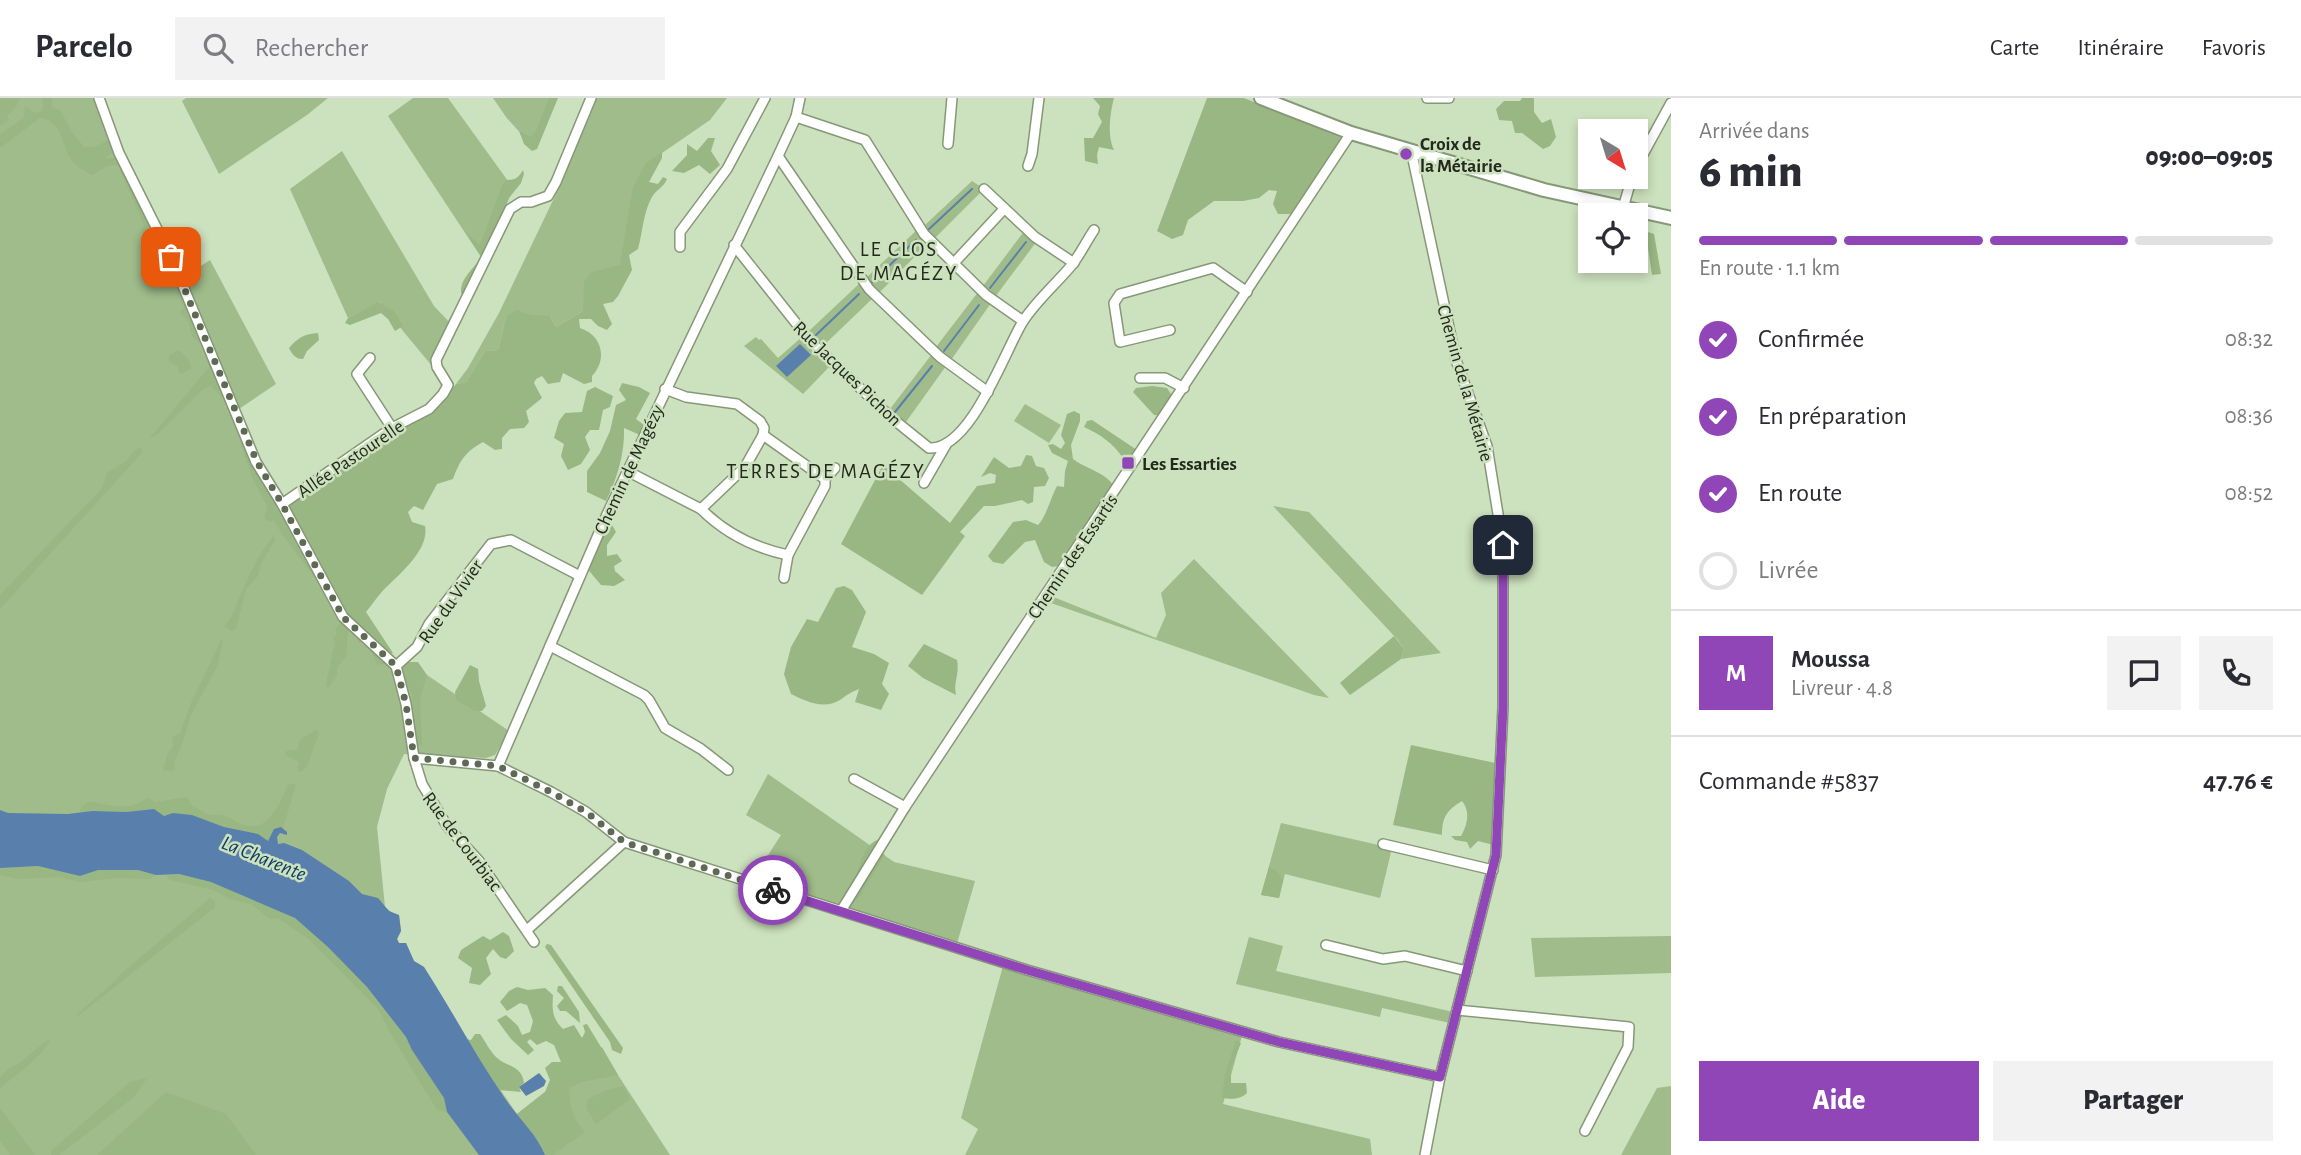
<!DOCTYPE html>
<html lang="fr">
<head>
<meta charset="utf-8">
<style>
	body { margin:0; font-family:"Alegreya Sans",sans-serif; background:#f2f2f3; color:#2b2b33; height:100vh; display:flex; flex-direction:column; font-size:26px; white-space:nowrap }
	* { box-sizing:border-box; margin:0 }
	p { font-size:23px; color:#7c7c81 }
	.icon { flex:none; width:38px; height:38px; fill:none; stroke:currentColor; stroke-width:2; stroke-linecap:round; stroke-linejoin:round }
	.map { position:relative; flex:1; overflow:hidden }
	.side { display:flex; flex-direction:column; background:#fff; width:630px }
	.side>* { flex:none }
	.needle { width:46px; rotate:142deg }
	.fabs { position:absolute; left:1578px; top:21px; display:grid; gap:14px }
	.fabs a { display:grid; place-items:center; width:70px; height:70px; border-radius:0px; background:#fff; box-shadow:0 4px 10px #0003; font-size:35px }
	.pin { position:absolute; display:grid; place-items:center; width:60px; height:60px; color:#fff; margin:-30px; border-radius:14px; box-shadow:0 4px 10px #0006 }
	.courier { position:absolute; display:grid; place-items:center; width:70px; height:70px; margin:-35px; border:5px solid #9146b8; border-radius:50%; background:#fff; color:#222; box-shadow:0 2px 9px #0007 }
	.summary em { font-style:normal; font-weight:800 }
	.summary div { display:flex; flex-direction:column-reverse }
	.summary { display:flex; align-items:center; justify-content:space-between; height:119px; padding:0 28px }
	h1 { font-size:46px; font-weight:800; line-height:52px }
	.bar { display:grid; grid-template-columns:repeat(4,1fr); gap:10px 7px; align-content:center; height:84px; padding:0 28px }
	.bar i { height:9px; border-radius:5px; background:#e1e1e2 }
	.bar .on { background:#9146b8 }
	.bar p { grid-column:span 4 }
	.line { display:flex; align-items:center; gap:18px; padding:0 28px; border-top:2px solid #e1e1e2 }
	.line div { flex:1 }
	.round { display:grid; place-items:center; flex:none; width:74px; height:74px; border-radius:0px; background:#f2f2f3 }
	ol { padding:0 28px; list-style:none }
	li { display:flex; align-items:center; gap:21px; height:77px }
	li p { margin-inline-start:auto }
	li .icon { padding:7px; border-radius:50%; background:#9146b8; color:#fff; stroke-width:4 }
	li:last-child { color:#7c7c81 }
	li i { width:38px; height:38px; border:4px solid #e1e1e2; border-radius:50% }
	.action { display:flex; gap:14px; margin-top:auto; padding:14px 28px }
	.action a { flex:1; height:80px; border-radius:0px; background:#9146b8; color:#fff; font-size:28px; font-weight:800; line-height:80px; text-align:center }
	.action a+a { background:#f2f2f3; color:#2b2b33 }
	header { display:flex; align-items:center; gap:42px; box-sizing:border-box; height:98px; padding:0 35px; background:#fff; border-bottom:2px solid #e1e1e2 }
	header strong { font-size:33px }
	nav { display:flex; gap:38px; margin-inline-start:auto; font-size:24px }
	.search { width:490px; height:63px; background:#f2f2f3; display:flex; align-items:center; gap:18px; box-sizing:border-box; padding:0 24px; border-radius:0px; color:#7c7c81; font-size:26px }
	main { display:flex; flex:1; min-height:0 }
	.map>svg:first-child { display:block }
</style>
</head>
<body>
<header>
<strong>Parcelo</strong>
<div class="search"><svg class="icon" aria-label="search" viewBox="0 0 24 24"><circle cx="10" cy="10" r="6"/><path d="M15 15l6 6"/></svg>Rechercher</div>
<nav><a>Carte</a><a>Itinéraire</a><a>Favoris</a></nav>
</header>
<main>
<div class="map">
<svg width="1671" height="1057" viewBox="0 0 1671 1057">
	<rect width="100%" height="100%" fill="#cce1bd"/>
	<g fill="#9fbc8a">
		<path d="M0,0H94L114,54L167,150L181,181L210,162L276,286L236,313L257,364L396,568L427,577L509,633L495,657L486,660L404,656L387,691L377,729L385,809L395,817H399L401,833L397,841L399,845H406L414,863L424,869L466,942L517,1016L602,949L618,977L670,1057H0Z"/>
		<path d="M186,0H328L307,17L219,76L182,3Z"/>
		<path d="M413,0H448L513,90L483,162L388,18Z"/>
		<path d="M493,0H557L534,50L506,19Z"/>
		<path d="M596,0H727L710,22L646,66L617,186L583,213L556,229L550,218L506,219L498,252L485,253L466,284L456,286L468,270L499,215L557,94Z"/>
		<path d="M342,53L434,208L452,227L432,268L379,204L348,220L290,91Z"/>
		<path d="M972,83L984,91L934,141L925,127Z"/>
		<path d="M918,131L928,145L880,194L866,180Z"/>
		<path d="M1025,132L1037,143L995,199L983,188Z"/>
		<path d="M860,185L873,200L823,248L809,233Z"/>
		<path d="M979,193L991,205L951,262L936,249Z"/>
		<path d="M803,238L830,268L803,296L744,248L756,239L759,242L761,241L778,260Z"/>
		<path d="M932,256L946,268L906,324L890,311Z"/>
		<path d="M1025,306L1061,327L1049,345L1014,323Z"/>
		<path d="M1273,408L1309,414L1441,555L1401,561L1404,551L1397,541Z"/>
		<path d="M1194,461L1329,600L1314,597L1048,504L1051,498L1156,540L1166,517L1161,495Z"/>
		<path d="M768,676L894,764L975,783L956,849L750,785L781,737L746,717Z"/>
		<path d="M1281,725L1392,750L1380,800L1285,776L1279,800L1261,797Z"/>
		<path d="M1671,838V875L1535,879L1531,840Z"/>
		<path d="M1249,839L1283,848L1276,873L1453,914L1450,925L1382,910L1380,919L1236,886Z"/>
		<path d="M1003,868L1243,934L1223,1006L1370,1041L1372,1057H965L978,1031L961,1020Z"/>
		<path d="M1671,988V1057H1621L1657,990Z"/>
	</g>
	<g fill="#99b783">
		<path d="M0,0L20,1L14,12L7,17L9,22L0,28Z"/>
		<path d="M42,0H52V9L60,12L72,34L84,49H94L109,42L113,54L105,60H114L119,63L170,157L162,158C159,145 154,139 141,135L144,127L118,67L107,68L93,77C85,74 74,67 70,60C61,45 63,23 40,20L0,50V36L24,20L25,8C32,11 31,17 41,14L43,8Z"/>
		<path d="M549,0H558L537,51L532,53L524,46L519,33L531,39L536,33Z"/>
		<path d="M1093,0H1114C1110,15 1107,38 1114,52L1099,49L1097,57L1098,66L1085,63L1084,40H1093L1102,24L1098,16L1100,8Z"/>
		<path d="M1207,0H1244L1346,42L1301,111L1292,116H1278L1273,106L1277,93L1269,92L1259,100L1243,103H1214L1188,122L1183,137L1172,141L1157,133Z"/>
		<path d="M1522,0H1534V14L1542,25L1551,21L1556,39L1550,48L1543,51L1522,35H1515L1512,23L1499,22L1496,11L1504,3H1520Z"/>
		<path d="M708,40H715L711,53L720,67L710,76L699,67L684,75L672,73L687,57V46L697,53Z"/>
		<path d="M662,54V60L649,84L658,86L663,79L667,81C664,89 656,92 652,99C643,115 643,133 638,151L629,157L632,172L618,198L613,204L603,206L612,226L607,232L598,228L591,221H579L580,230C602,237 608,261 592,278V284L584,286L563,275L560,284L548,286L542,278L536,281L534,285L542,300L526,313L529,324L524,330L510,331L502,340V351L495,352L483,344C466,353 460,362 453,381L437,386L423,412L414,408L408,414L412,424L425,428C430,454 395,479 380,496C375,502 371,508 366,514L393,555L385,557L387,567L377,566L370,551L363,544L359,545L352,527L348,534L346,558L337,570V577L328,591L326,586L335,544L333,540L337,536L335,532L344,519L282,436L274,422L269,424L264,420L268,409L254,384L240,344L241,337L282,406L393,334L432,314L456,286L466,284L485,253L498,252L506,219L517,212L531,217L550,218L556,229L583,213L584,183L592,174L620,167L633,89L646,65Z"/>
		<path d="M523,72L524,76L521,85L509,100L484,162L463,197L461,195C460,179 475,171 481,158L466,135L480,147L503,85L507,82C516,82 519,79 523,72Z"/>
		<path d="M1636,130L1654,136L1661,176L1652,177L1648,150L1636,153Z"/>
		<path d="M180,181L231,303L226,302L210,288L203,291L157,337L149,341L209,269L202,247L192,238L189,224L180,214L184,209L177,197Z"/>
		<path d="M378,204L394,213L403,228L395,233L388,221L381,215L350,227L345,225L348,220Z"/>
		<path d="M318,235L319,242L307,253L303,261C295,261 292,256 289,250C298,239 305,236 318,235Z"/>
		<path d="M179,252L189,262L191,271L180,276L177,268L169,264V257Z"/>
		<path d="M622,285L639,289L650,295L636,321L644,327L640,337L624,330C625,355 617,381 606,403L587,394V373L600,355L610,333L616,307L626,302L619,292Z"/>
		<path d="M1152,288L1167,290L1175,302L1162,318L1154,317L1133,294L1136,290Z"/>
		<path d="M595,289L613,298L610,309L603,312L599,332H590L585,339L590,352L581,366L568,372L561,358L564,346L554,340L559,323L565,315L582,314L587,293Z"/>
		<path d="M1074,313L1080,316V323L1071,347L1073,361C1086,371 1105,374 1114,388L1088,433L1086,444L1071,466L1052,469L1044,464L1035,442L1025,444L1003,466L993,464L988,458L1013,424L1026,422L1038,427C1046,419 1051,399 1057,388L1064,389L1065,373L1068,363L1052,355L1048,347L1053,346L1061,351L1065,345L1061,337L1067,316Z"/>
		<path d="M1092,322L1137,352L1129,361L1123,360C1113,345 1101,337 1084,329L1087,323Z"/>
		<path d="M141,350L143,354L140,357L0,511V497L102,390L107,375L126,363L136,351Z"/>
		<path d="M1026,357L1032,358L1036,368L1044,370L1049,380L1045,388L1034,389L1033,404L1028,406L1022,402L995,408H984L960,434L965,438L922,497L841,446L883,367L950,425L977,388L995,385L996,377L990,375L981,379L994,359L1009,370L1021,368Z"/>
		<path d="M603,426L612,427L616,434L607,447V458L617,456L622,463L614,468L615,473L625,482L614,488L601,487L585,468Z"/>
		<path d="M274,438L275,442L261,466L258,478L246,491L236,531L232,533L224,528C232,521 233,514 237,505C247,482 257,456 274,438Z"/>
		<path d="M844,488L852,492L866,514L852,549L874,556L889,565L882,586L889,596L881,612L855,604L859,591C851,594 847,597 840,602C823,612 806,603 791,596L784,576L791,549L807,521L818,524L836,490Z"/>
		<path d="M1394,538L1404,551L1401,561L1350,597L1340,585Z"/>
		<path d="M223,541L218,567L191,617L182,647L174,664L175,672L163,673L168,655L173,649L172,639L180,635L191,605L221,542Z"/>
		<path d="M924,546L957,562C960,576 953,584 956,597L923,580L908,568Z"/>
		<path d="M405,564H418L427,577L420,600L422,647L416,648L412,596L401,576Z"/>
		<path d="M470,567L478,571L479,583L486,608L482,613H475L456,602L455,594Z"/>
		<path d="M316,632L319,636L307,668L301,674L297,673L299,664L285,657L286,653L297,652L301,641Z"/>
		<path d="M1411,647L1500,666L1497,745L1490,746L1478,743L1470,751L1467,744L1455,742L1451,738H1461C1467,727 1471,714 1462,703C1447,712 1442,719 1442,737L1393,727Z"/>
		<path d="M289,685L296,687L283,730L281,729L268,743L258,736L224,729L192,717L174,715L164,718L154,711L126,714L92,713L80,714L81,709L90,703C112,708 129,714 148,699L155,704L186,699L192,707L208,717C222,715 227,718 239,725C268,739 279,706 289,685Z"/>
		<path d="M879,741L884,743L879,753L885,757L857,802L853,805L848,802L859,784L856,777C861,763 864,747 879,741Z"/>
		<path d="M38,768L80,778L98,772H138L156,777L150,781L117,780L80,784L59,779L19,781L0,777V770Z"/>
		<path d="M1269,769L1277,773L1283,782L1279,800L1261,797Z"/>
		<path d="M179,776L211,784L295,820L323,844L367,889L406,939L412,952L444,1000L447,1014L437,1012L389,933L378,911L309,841L278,820L270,821L251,806L230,801L213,792L170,782L166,778Z"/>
		<path d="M210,800L215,803V809L77,919V916L114,884L121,876Z"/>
		<path d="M503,834L509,838L514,853L506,861L500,859L493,851L486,860L491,876L480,887L469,885L472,870L458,860L461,852L483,838L490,842Z"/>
		<path d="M547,846L551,847L623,950L621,956L612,952L610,944L545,849Z"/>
		<path d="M558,888H562L579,914L580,925L566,913H560L557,908L564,900L557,893Z"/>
		<path d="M517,889L528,892L545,890L553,897C552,912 552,920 563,931L574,927L582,940L585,934L583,927L587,926L618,977L582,984L569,990C570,1008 572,1021 585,1034L553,1057H545L541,1046L517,1016L545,994L550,982L545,970L552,964H561L554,947L546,943L537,947L530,941L527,944L534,952L528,957L511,941L497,922L506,917L518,928L522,937L530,934L533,923L527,907L520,905L507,913L500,904L509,893Z"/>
		<path d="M475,936H480C485,943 490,953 496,959C506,969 522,967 524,985L519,989L521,994L499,992L466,941L471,942Z"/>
		<path d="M50,942C42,959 15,978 0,990V979L9,970L18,966L46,943Z"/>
		<path d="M1236,942L1241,945L1231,970V985H1246L1247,995C1240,1002 1231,1001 1222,1000L1225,976Z"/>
		<path d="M147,980L134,999L59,1057H51V1053L130,984Z"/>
		<path d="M623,988L630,1001L596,1026L586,1010L588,1001L607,992Z"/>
		<path d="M166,994L226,1016L256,1057H97Z"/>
		<path d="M0,1010L35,1057H10L0,1042Z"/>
	</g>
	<g fill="#5980ac">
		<path d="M800,246L811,257L787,279L776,268Z"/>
		<path d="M154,711L164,718L173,715L192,717L224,729L258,736L268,743L274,731L281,729L287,734V737L280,735L277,739L278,746L284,745L302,752L349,783L362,796L378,800L389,813L399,817L401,833L397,841L399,845H406L414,863L424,869C452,912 475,957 504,999C517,1019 536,1035 545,1057H479L447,1014L444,1000L412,952L406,939L367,889L328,849L295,820L211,784L179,776L156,777L138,772H98L80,778L38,768L0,770V712L8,715L68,716L92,713L126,714Z"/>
		<path d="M539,975L546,983L544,988L526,998L519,989Z"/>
	</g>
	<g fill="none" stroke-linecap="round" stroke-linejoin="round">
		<g stroke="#5980ac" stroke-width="2">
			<path d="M928,132L972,91"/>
			<path d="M871,185L916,142"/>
			<path d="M990,190L1026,144"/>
			<path d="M816,237L859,196"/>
			<path d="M944,253L979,207"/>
			<path d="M895,314L932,268"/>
		</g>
		<defs>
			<g id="street">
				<path d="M99,0L119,55L171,159L256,364L282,406L343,519L396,568L406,606L414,660L422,686L447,728L479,763L534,844"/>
				<path d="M1427,0H1449"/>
				<path d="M796,19L865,42L924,136L986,197L1023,223"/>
				<path d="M948,46L952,0"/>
				<path d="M1411,52L1456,262L1487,348L1503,447V609L1496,757L1440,979L1425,1057"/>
				<path d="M778,58L869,191L940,259L988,294"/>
				<path d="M1028,68L1032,56L1039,0"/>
				<path d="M1636,69L1671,5"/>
				<path d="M984,91L1035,139L1074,165"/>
				<path d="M1623,110L1632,79"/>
				<path d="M734,147L811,244L893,321L929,350C970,353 1004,255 1022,225C1034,205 1055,187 1071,168C1080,157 1086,144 1094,132"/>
				<path d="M680,149V134L727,71L765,0"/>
				<path d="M953,166L1004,111"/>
				<path d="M1170,232L1120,244L1114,205L1120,196L1213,170L1247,194"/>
				<path d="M370,260L357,276L392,330"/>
				<path d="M1140,280H1165L1184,290"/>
				<path d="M627,373L701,411L745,369L763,337L764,330L760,323L737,306L686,299L665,291"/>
				<path d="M825,381L835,370"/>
				<path d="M924,385L947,345"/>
				<path d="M282,406L392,330L429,311L443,296L448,287L437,269L436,262L510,111L521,104H531L548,98L556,84L591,0"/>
				<path d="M701,411C725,435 755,450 788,457L825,388V381L763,337"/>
				<path d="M784,480L788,457"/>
				<path d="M550,548L644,597L649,602L665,630L701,651L728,672"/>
				<path d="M396,568L417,549L429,526L491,446L511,442L580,478"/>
				<path d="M414,660L498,668L551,694L586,714L624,744L1027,872L1279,944L1440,979"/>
				<path d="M498,668L608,414L778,58L796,19L800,0"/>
				<path d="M854,681L905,709"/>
				<path d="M1383,746L1493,772"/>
				<path d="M841,813L905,709L1351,35"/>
				<path d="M527,832L624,744"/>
				<path d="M1326,847L1383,861L1405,858L1467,873"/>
				<path d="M1457,912L1629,929L1628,949L1585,1033"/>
			</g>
			<path id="secondary" d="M1261,0L1351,35L1544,92L1671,120"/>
		</defs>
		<use href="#street" stroke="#859877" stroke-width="12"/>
		<use href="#secondary" stroke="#859877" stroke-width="16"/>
		<use href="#street" stroke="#fff" stroke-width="9"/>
		<use href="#secondary" stroke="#fff" stroke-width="12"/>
	</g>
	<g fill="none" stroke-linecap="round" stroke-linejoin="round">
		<path stroke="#5e6a55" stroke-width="7" stroke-dasharray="0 12.6" d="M171,159L257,364L282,406L343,519L396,568L406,606L414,660L498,668L551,694L586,714L624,744L773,792"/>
		<path stroke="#9146b8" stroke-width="9" d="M773,792L1027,872L1279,944L1440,979L1496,757L1503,609V447"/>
	</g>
	<g fill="#9146b8" stroke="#cce1bd" stroke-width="2.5">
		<circle cx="1406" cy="56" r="7"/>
		<rect x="1121" y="358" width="14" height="14" rx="3.5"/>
	</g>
	<g text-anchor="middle" stroke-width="5" stroke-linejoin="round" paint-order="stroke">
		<g font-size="19" font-weight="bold" fill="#232a1d" stroke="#cce1bd" text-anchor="start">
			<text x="1420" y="52">Croix de<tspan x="1420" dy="22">la Métairie</tspan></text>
			<text x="1142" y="372">Les Essarties</text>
		</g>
		<g font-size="19" fill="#232a1d" stroke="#cce1bd">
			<text transform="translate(848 275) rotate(44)" y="7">Rue Jacques Pichon</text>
			<text transform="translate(1466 285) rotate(74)" y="7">Chemin de la Métairie</text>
			<text transform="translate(350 360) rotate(-34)" y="7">Allée Pastourelle</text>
			<text transform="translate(628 371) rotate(-65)" y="7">Chemin de Magézy</text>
			<text transform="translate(1072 458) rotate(-56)" y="7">Chemin des Essartis</text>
			<text transform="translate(450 503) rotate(-55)" y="7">Rue du Vivier</text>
			<text transform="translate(463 743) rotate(53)" y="7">Rue de Courbiac</text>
		</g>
		<g font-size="21" letter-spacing="2" fill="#232a1d" stroke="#cce1bd">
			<text x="899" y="158">LE CLOS<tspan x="899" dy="24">DE MAGÉZY</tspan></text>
			<text x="826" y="380">TERRES DE MAGÉZY</text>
		</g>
		<g font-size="21" font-style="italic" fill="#113b66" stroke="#cce1bd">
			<text transform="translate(264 760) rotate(22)" y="7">La Charente</text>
		</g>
	</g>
</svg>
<div class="fabs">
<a><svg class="needle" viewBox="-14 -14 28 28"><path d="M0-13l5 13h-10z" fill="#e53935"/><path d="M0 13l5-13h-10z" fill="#7c7c81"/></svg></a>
<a><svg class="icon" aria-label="locate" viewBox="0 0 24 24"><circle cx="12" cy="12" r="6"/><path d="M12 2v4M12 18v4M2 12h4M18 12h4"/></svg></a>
</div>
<div class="pin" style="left:171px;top:159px;background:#ea580c"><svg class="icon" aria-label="bag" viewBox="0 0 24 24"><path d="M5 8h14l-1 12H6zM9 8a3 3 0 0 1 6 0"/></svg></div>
<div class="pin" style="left:1503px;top:447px;background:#1f2937"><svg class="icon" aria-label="home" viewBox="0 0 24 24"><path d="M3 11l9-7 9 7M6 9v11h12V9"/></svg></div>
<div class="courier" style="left:773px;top:792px"><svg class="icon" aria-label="bike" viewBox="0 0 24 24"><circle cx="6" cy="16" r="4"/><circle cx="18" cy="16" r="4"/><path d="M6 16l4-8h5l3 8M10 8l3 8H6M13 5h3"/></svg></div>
</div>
<section class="side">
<div class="summary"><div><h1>6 min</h1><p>Arrivée dans</p></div><em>09:00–09:05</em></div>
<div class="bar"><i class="on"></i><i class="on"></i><i class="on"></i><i></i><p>En route · 1.1 km</p></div>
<ol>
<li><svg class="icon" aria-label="check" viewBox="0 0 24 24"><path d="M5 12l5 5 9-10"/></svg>Confirmée<p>08:32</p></li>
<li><svg class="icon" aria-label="check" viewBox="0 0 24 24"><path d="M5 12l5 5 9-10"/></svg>En préparation<p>08:36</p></li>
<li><svg class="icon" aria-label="check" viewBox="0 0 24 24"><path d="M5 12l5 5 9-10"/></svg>En route<p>08:52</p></li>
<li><i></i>Livrée</li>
</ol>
<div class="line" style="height:126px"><b class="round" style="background:#9146b8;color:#fff">M</b><div><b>Moussa</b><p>Livreur · 4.8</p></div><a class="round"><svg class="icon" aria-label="chat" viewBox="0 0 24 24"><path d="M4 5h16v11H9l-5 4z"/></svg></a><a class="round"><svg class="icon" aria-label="phone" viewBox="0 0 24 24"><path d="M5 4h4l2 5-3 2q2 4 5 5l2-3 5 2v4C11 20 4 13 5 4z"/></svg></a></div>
<div class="line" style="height:91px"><div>Commande #5837</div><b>47.76 €</b></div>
<div class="action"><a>Aide</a><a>Partager</a></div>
</section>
</main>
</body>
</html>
